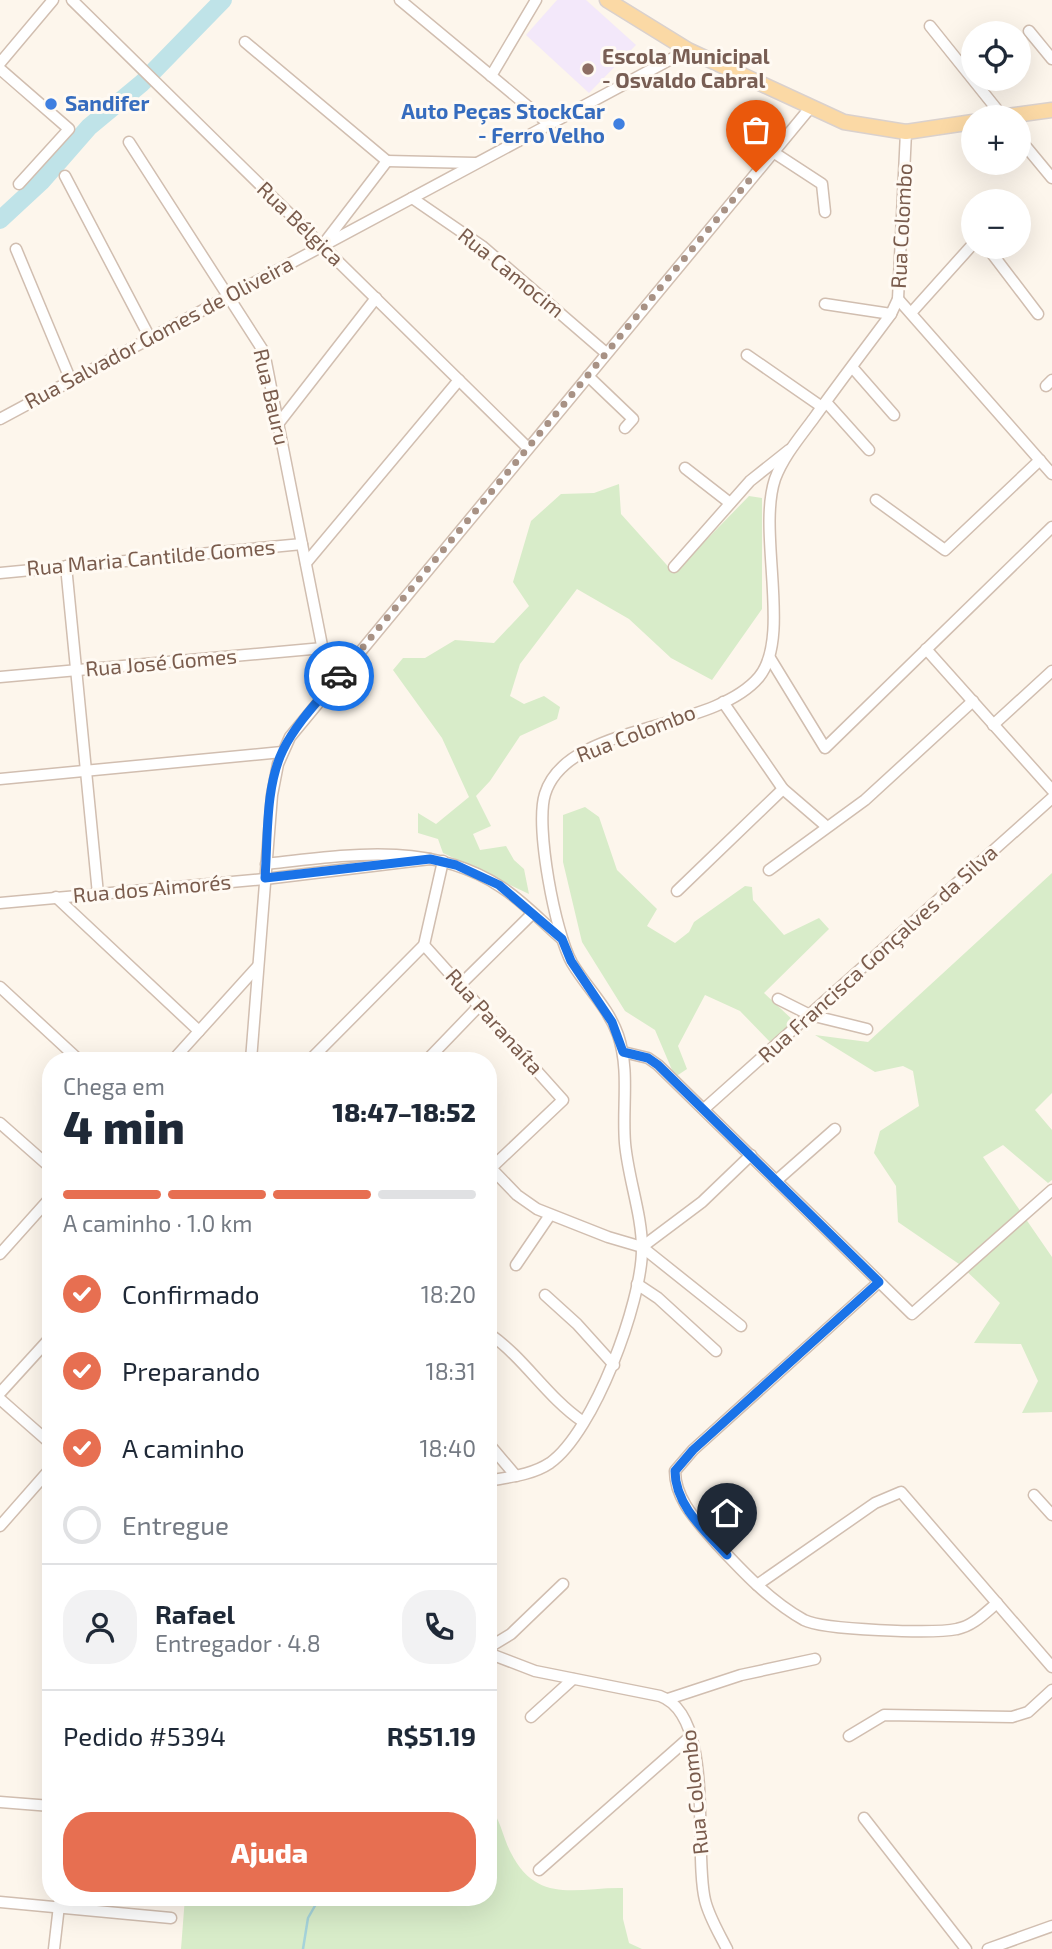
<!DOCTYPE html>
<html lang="pt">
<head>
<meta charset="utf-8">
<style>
	body { margin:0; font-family:"Exo 2",sans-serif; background:#f2f2f3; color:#1f2937; height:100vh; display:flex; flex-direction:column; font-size:26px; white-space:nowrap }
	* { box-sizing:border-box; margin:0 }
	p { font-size:23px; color:#747a83 }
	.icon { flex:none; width:38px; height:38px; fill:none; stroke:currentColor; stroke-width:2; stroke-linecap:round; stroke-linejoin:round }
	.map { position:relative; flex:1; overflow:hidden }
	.drawer { position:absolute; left:42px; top:1052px; width:455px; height:854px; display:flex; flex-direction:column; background:#fff; border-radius:28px; box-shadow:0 7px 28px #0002 }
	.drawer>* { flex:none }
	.buttons { position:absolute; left:961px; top:21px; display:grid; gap:14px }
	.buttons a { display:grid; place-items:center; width:70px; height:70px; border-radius:50%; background:#fff; box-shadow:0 7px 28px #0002; font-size:35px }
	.pin { position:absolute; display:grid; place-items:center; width:60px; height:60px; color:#fff; margin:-72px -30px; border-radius:50% 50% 50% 0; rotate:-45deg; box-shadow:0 0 7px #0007 }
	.pin .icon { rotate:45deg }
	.courier { position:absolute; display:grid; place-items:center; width:70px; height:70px; margin:-35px; border:5px solid #1a73e8; border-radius:50%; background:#fff; color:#222; box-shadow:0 2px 9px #0007 }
	.headline em { font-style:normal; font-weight:800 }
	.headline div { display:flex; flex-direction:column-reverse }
	.headline { display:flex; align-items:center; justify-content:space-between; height:119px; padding:0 21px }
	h1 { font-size:46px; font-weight:800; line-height:52px }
	.bar { display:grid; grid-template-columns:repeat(4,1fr); gap:10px 7px; align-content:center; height:84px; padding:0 21px }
	.bar i { height:9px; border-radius:5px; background:#e0e1e3 }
	.bar .current { background:#e76f51 }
	.bar p { grid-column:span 4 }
	.line { display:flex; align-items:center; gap:18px; padding:0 21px; border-top:2px solid #e0e1e3 }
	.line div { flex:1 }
	.round { display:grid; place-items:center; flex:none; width:74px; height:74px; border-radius:28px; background:#f2f2f3 }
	ol { padding:0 21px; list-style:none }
	li { display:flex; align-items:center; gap:21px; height:77px }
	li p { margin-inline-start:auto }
	li .icon { padding:7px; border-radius:50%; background:#e76f51; color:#fff; stroke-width:4 }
	li:last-child { color:#747a83 }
	li i { width:38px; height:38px; border:4px solid #e0e1e3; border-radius:50% }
	.button { display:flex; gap:14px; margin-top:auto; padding:14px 21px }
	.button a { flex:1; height:80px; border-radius:28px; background:#e76f51; color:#fff; font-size:28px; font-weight:800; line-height:80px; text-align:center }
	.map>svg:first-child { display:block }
</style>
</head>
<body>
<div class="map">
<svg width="1052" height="1949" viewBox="0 0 1052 1949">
	<rect width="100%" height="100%" fill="#fdf6ec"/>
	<path fill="#f3e8fa" d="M557,0H586L636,45L589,93L526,35Z"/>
	<g fill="#d8ecc9">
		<path d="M619,484L621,514L674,573L749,496L762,498V609L712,680L671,658L629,619L577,589L520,664L510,696L524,704L544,696L560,707L557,719L520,736L490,781L476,796L491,826L473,834L480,850L506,846L514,860L524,869L529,894L443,853L438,839L418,833V813L436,824L469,797L442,738L393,670L403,658H425L455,640L494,643L529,606L513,582L531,521L561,494L594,493Z"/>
		<path d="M585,807L599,817L617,870L657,909L647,926L675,943L689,932L694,922L745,886L752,887L753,900L784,935L819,918L829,929L764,993L795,1022L772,1044L740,1011L705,995L678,1046L687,1069L675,1077L655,1030L625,1011L582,942L563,862V815Z"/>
		<path d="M1052,873V1093L1035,1110L1052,1130V1180L1048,1183L1003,1145L983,1157L1052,1257V1412L1022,1413L1038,1381L1021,1344L974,1343L1000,1303L959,1264L898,1222L896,1186L874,1153L880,1131L919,1106L913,1071L903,1066L875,1072L815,1035L868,1042Z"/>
		<path d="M488,1804C501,1819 502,1836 511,1853C537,1905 578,1887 623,1888V1919L629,1943L642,1949H181L185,1897H488Z"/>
	</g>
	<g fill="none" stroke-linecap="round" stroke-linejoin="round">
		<path stroke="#a5d3da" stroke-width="2.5" d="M303,1949L308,1918L320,1897"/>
		<path stroke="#bfe3e8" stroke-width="18" d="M0,220L41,182L89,127L142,83L223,0"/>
		<defs>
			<g id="minor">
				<path d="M72,0L528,448"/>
				<path d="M400,0L549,124"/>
				<path d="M930,26L1003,117"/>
				<path d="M1029,31L1052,59"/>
				<path d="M245,42L387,161"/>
				<path d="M0,63L53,0"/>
				<path d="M0,69L69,129L19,184"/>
				<path d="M491,76L536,0"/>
				<path d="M1018,137L1052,178"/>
				<path d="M129,142L264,352L330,686"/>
				<path d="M773,152L822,184L825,212"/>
				<path d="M387,161L475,163"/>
				<path d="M65,176L150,338"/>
				<path d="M412,198L482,246L606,353"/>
				<path d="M325,242L387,161"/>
				<path d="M987,247L1038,314"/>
				<path d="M16,249L71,381"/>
				<path d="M898,299L1052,474"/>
				<path d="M825,304L891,314"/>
				<path d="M911,313L973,244"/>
				<path d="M747,355L822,407"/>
				<path d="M852,367L894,415"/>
				<path d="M588,376L633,419L625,428"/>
				<path d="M1046,386L1052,380"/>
				<path d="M826,402L869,450"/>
				<path d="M0,419L688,50"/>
				<path d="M278,424L376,298"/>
				<path d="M685,468L730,503"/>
				<path d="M876,500L945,550L1040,460"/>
				<path d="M306,563L459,380"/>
				<path d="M66,566L98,894"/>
				<path d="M674,567L750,481L789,450"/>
				<path d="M0,573L302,544"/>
				<path d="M926,649L1052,790"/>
				<path d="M770,658L825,748L1052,527"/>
				<path d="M0,677L323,648"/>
				<path d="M723,702L783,789L826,826"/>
				<path d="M993,725L1052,671"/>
				<path d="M0,779L282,752"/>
				<path d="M266,864C345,855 430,840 501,887C523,901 542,922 562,939"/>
				<path d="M769,870L865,800L973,701"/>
				<path d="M677,891L783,789"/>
				<path d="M56,897L199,1031"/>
				<path d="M0,903L265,879L430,859"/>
				<path d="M424,945L563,1100L488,1171"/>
				<path d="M460,985L532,914"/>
				<path d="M0,987L79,1060"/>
				<path d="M778,999L810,1015L867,1029"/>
				<path d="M623,1052L648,1058L658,1065L912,1314L1052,1190"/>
				<path d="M173,1060L257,967"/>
				<path d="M251,1060L272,795L278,764L290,737L810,108"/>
				<path d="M310,1060L424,945L443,861"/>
				<path d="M427,1060L479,1006"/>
				<path d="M704,1109L1052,798"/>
				<path d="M0,1123L51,1168"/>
				<path d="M488,1165L517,1195L537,1209L608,1237L642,1247L741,1326"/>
				<path d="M776,1181L835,1129"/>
				<path d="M642,1247L702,1202L751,1155"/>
				<path d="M0,1254L51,1197"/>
				<path d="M516,1265L550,1215"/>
				<path d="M879,1282L693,1450L675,1471C675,1500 698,1522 716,1543C742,1571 770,1601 804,1620C823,1630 934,1634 957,1629C973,1626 985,1613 997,1603"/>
				<path d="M637,1284L658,1298L716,1351"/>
				<path d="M545,1295L577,1324L614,1365"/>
				<path d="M491,1335C525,1359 547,1397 582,1421"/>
				<path d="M0,1393L51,1337"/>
				<path d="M0,1399L51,1444"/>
				<path d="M488,1443L516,1476"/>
				<path d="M488,1481C509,1477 532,1475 550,1463C594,1432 642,1302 642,1249C642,1214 628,1178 625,1143C622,1107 630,1070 618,1035C608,1007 587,988 572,963C555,933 535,826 545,794C567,722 712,733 759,677C792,637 757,532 775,479C783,457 800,437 814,418C839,383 865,349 891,314L898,299L906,132"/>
				<path d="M1034,1495L1052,1515"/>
				<path d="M0,1526L51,1468"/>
				<path d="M757,1585L875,1503L901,1492L1052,1667"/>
				<path d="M488,1648L511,1634L563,1584"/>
				<path d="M488,1653L535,1671L660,1696C716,1716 693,1851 705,1900C709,1917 719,1933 727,1949"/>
				<path d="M668,1699L741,1675L815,1659"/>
				<path d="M531,1717L573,1679"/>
				<path d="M849,1736L884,1715L1012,1717L1028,1712L1052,1690"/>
				<path d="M0,1802L51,1806"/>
				<path d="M864,1818L966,1949"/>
				<path d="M539,1870L691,1736"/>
				<path d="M0,1902L171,1918"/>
				<path d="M54,1949L60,1897"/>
				<path d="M988,1949L1052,1926"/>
			</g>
			<g id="major">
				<path d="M607,0L688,50L844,122L906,132L973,122"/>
				<path d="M1000,117L1052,110"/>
			</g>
		</defs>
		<use href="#minor" stroke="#d1beb0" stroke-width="13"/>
		<use href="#major" stroke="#dad1cd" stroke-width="17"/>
		<use href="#minor" stroke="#fff" stroke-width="10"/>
		<use href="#major" stroke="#fbd9a5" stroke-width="14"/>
	</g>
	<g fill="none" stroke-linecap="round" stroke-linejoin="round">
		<path stroke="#a89285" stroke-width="7" stroke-dasharray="0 12.6" d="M339,676L756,172"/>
		<path stroke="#1a73e8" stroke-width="9" d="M339,676C320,699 297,722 283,750C265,787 268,838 265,878L430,859L456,865L499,885L562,939L571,961L612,1022L623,1052L648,1058L658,1065L879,1282L693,1450L675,1471C675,1505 705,1531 727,1555"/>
	</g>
	<circle fill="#8d6e63" stroke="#fffaf3" stroke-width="2.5" cx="588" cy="69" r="7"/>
	<g fill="#3f7fe0" stroke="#fffaf3" stroke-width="2.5">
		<circle cx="51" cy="104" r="7"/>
		<circle cx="619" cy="124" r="7"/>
	</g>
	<g text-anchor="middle" stroke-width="6" stroke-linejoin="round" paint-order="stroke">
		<g font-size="21" font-weight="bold" fill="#785e54" stroke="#fffaf3" text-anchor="start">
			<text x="602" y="64">Escola Municipal<tspan x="602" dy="24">- Osvaldo Cabral</tspan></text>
		</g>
		<g font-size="21" font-weight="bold" fill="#366cbe" stroke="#fffaf3" text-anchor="start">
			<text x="65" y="111">Sandifer</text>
			<text x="605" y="119" text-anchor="end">Auto Peças StockCar<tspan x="605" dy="24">- Ferro Velho</tspan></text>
		</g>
		<g font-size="21" fill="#7a5c4d" stroke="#fffaf3">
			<text transform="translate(300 224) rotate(44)" y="7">Rua Bélgica</text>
			<text transform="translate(902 226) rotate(-87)" y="7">Rua Colombo</text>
			<text transform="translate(511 273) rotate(39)" y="7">Rua Camocim</text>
			<text transform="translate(159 333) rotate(-28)" y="7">Rua Salvador Gomes de Oliveira</text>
			<text transform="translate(271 397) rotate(77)" y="7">Rua Bauru</text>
			<text transform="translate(151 558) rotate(-5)" y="7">Rua Maria Cantilde Gomes</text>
			<text transform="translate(161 663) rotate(-5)" y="7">Rua José Gomes</text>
			<text transform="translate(636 734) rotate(-21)" y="7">Rua Colombo</text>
			<text transform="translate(152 889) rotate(-5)" y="7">Rua dos Aimorés</text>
			<text transform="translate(878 954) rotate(-42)" y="7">Rua Francisca Gonçalves da Silva</text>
			<text transform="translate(494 1022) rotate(48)" y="7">Rua Paranaíta</text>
			<text transform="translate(695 1792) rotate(-96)" y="7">Rua Colombo</text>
		</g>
	</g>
</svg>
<div class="buttons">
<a><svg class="icon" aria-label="locate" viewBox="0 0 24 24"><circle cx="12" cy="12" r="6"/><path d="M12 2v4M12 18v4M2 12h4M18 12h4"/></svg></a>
<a>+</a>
<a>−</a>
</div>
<div class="pin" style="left:756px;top:172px;background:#ea580c"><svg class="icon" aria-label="bag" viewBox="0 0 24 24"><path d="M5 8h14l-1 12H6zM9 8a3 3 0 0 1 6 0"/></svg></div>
<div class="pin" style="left:727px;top:1555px;background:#1f2937"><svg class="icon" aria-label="home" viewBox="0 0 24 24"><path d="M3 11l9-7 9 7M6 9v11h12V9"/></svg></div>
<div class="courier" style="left:339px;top:676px"><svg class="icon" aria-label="car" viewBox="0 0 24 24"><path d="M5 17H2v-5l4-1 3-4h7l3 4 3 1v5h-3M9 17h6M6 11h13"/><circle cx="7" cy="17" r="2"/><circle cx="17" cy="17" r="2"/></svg></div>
<section class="drawer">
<div class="headline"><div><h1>4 min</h1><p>Chega em</p></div><em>18:47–18:52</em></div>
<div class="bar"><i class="current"></i><i class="current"></i><i class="current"></i><i></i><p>A caminho · 1.0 km</p></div>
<ol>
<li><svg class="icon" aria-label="check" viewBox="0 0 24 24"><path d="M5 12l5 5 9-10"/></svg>Confirmado<p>18:20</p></li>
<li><svg class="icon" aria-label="check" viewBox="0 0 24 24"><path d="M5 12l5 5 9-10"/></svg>Preparando<p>18:31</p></li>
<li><svg class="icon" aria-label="check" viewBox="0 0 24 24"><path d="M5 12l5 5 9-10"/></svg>A caminho<p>18:40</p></li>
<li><i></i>Entregue</li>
</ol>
<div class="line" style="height:126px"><a class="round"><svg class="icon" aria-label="person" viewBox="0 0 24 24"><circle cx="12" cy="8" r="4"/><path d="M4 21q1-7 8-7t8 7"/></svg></a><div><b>Rafael</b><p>Entregador · 4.8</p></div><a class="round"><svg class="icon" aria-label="phone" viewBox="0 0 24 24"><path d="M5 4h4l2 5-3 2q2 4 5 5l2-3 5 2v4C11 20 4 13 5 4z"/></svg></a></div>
<div class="line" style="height:91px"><div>Pedido #5394</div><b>R$51.19</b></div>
<div class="button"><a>Ajuda</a></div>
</section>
</div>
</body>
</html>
